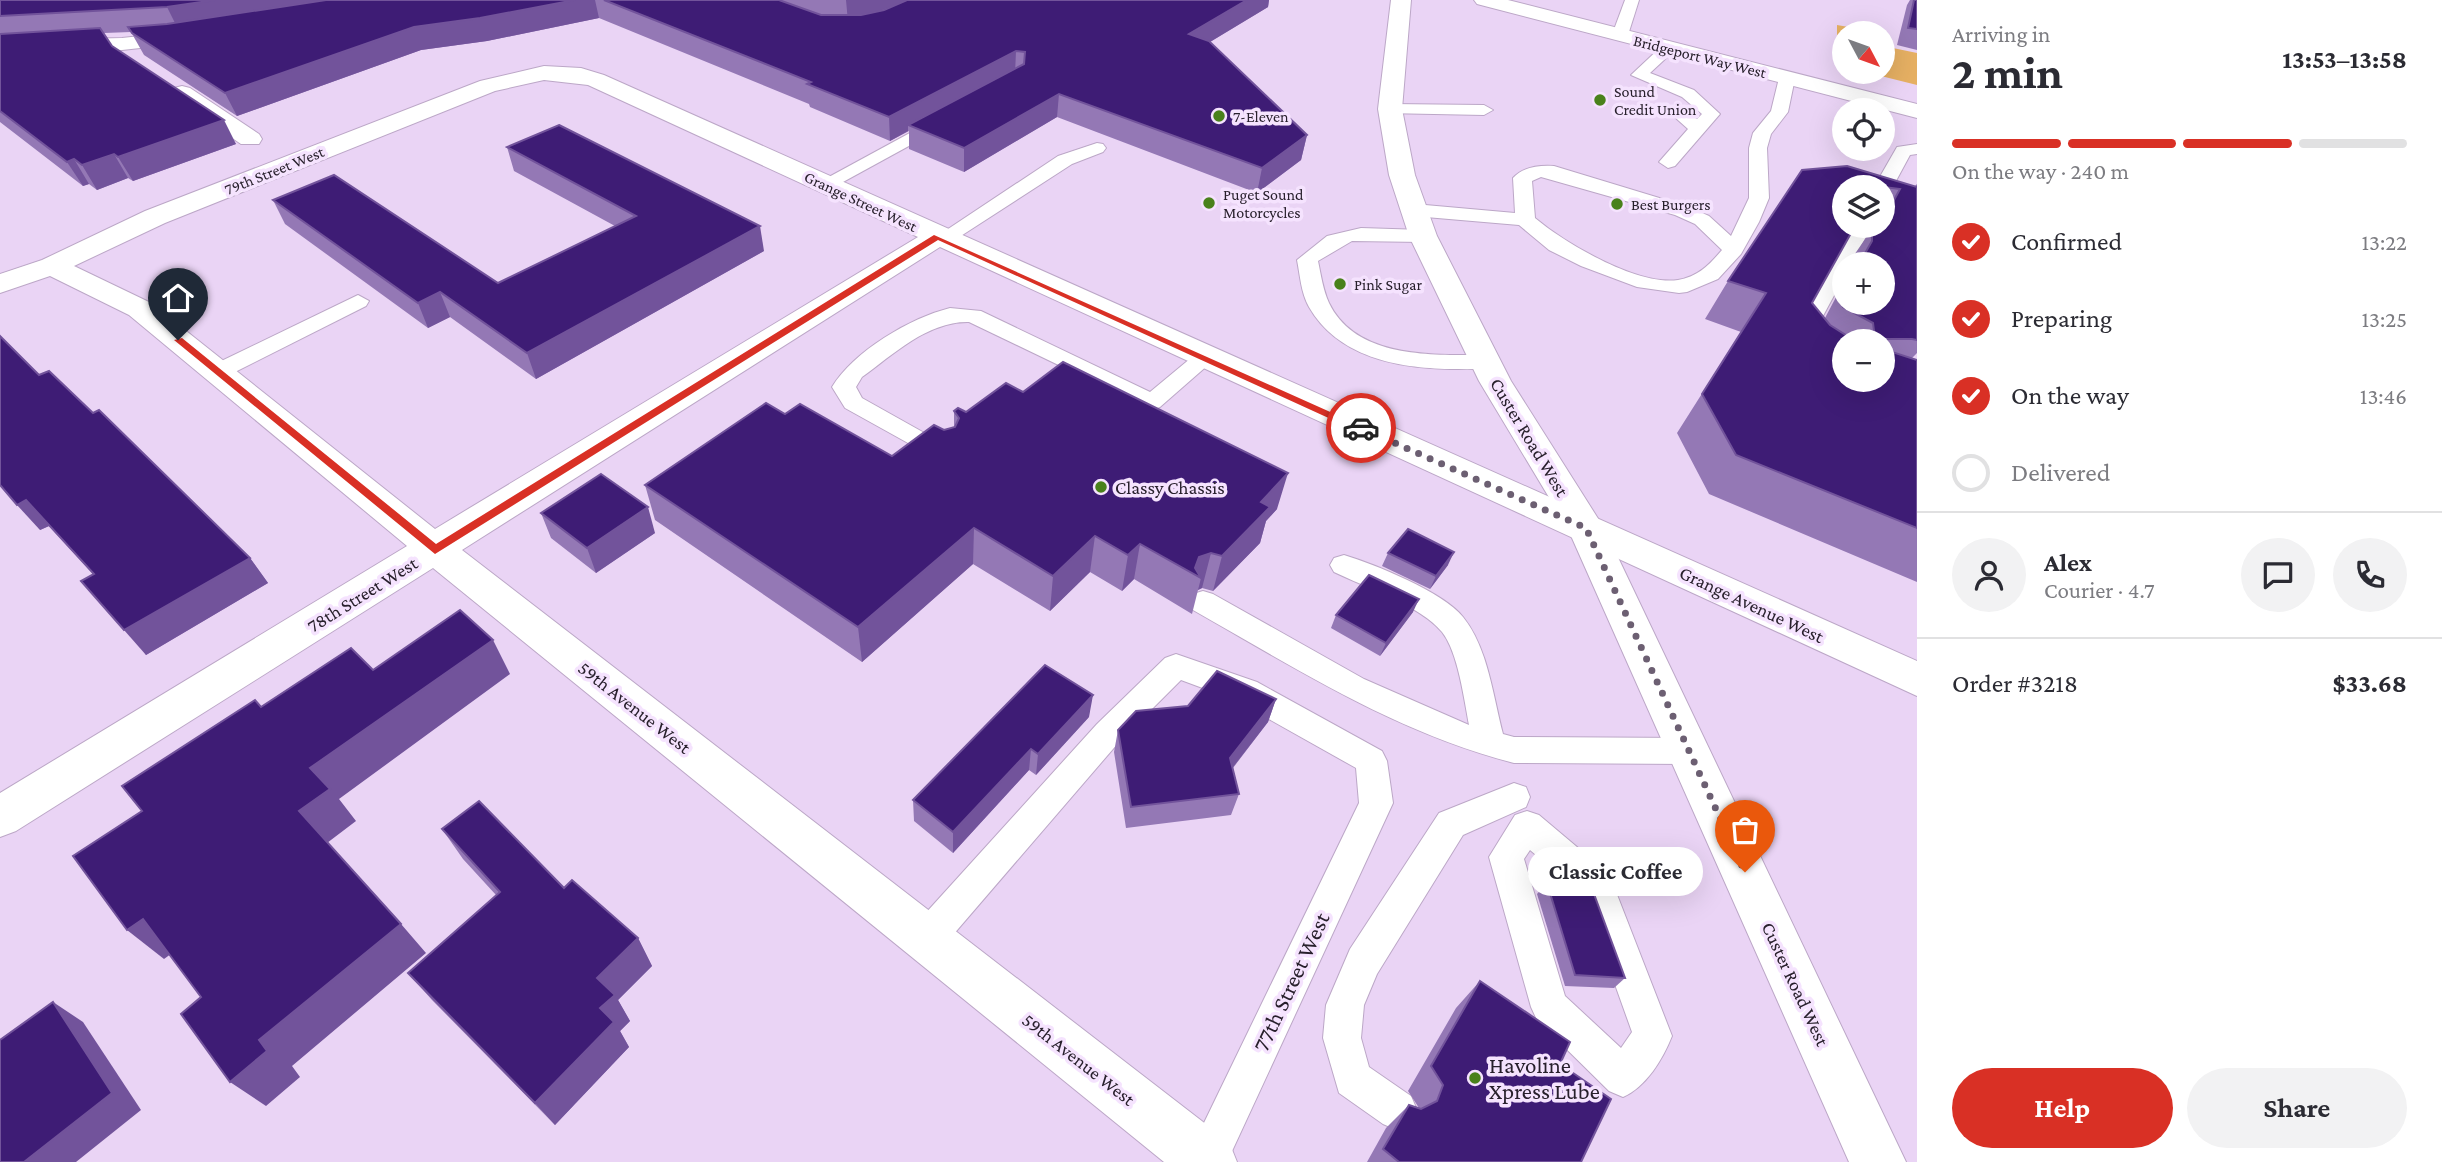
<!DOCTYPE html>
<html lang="en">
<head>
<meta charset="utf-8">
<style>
	body { margin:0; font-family:"Crimson Pro",serif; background:#f2f2f3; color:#2b2b33; height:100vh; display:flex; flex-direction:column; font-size:26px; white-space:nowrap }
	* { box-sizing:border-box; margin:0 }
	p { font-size:23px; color:#7c7c81 }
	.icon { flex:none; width:38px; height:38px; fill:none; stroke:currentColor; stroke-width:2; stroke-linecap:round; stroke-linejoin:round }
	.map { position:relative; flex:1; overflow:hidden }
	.sheet { display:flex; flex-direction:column; background:#fff; width:525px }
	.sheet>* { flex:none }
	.needle { width:46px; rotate:131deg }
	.controls { position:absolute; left:1832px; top:21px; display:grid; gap:14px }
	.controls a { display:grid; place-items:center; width:63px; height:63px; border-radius:50%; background:#fff; box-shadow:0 7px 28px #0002; font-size:35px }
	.pin { position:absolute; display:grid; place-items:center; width:60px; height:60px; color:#fff; margin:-72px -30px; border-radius:50% 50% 50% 0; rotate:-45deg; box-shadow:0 0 7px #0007 }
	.pin .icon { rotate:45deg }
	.courier { position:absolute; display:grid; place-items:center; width:70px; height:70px; margin:-35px; border:5px solid #d93025; border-radius:50%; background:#fff; color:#222; box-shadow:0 2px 9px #0007 }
	.bubble { position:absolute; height:49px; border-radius:24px; background:#fff; box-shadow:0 7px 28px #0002; font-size:23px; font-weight:700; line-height:49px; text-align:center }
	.headline em { font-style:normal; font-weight:700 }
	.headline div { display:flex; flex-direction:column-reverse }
	.headline { display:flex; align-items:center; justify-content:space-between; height:119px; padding:0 35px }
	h1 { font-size:46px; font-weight:700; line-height:52px }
	.bar { display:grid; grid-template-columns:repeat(4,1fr); gap:10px 7px; align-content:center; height:84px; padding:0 35px }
	.bar i { height:9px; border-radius:5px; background:#e1e1e2 }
	.bar .selected { background:#d93025 }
	.bar p { grid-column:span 4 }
	.line { display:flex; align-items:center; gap:18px; padding:0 35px; border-top:2px solid #e1e1e2 }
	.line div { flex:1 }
	.round { display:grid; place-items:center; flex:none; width:74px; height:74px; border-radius:37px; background:#f2f2f3 }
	ol { padding:0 35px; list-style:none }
	li { display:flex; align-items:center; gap:21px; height:77px }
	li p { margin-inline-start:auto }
	li .icon { padding:7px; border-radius:50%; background:#d93025; color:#fff; stroke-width:4 }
	li:last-child { color:#7c7c81 }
	li i { width:38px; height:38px; border:4px solid #e1e1e2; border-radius:50% }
	.button { display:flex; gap:14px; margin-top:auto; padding:14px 35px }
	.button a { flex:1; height:80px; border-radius:42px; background:#d93025; color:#fff; font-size:28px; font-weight:700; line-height:80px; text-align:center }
	.button a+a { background:#f2f2f3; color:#2b2b33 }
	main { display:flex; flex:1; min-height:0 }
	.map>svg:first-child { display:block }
</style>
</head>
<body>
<main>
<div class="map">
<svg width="1917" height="1162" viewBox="0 0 1917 1162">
	<rect width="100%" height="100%" fill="#ead4f5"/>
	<g fill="#e6b063">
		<path d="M1837,25L1883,33H1844V66L1837,64Z"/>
		<path d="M1883,33L1888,47L1917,53V85L1865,72H1883Z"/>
	</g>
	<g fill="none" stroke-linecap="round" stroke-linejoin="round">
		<defs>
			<g id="lane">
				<path d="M1625,0H1639L1628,35L1620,40L1612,35Z"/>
				<path d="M1669,43L1677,48L1650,73L1694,90L1720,114L1675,166L1668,168L1659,162L1688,129L1669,112L1678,107L1697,119L1702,114L1682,97L1631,75L1663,45Z"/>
				<path d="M1787,73L1795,78L1788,112L1771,134L1767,148L1769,198L1759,222L1741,254L1718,279L1687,292L1679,293L1637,287L1581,266L1549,250L1519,225L1414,216L1404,210L1414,204L1515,213L1513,178C1523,167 1539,165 1554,166L1689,207L1709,216L1731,236L1749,198V148L1753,133L1771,111L1779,78ZM1541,177L1675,215L1695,224L1722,250C1710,264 1698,277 1678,280C1637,286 1565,243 1535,218L1532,181Z"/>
				<path d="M1390,104L1484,105L1493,110L1484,115L1384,113L1381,109Z"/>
				<path d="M943,115L952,120L949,124L832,188H818L816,184Z"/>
				<path d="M1097,143L1103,144L1106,148L1103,152L1072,164L950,243L943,245L933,239L1058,156Z"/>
				<path d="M1917,144V154L1910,155L1890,192L1883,194V187H1874L1897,147Z"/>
				<path d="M1852,226H1872L1851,264H1844V277L1810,340L1814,347L1844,364V380H1850L1844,381L1797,356L1788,340Z"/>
				<path d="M1361,228L1423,230L1433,236L1423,242L1352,241L1318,261C1321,275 1323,290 1329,303C1356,359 1433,355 1485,355L1493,357L1497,362L1493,367C1479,370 1464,369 1450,369C1397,368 1338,357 1309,307C1301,293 1300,275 1297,260L1327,236Z"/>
				<path d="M358,295L369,301L366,306L225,377H209L205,372L209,367Z"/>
				<path d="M950,308L981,311L1150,392L1197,353H1213L1216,358L1160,407L1152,410L969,322C928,321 894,354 862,377L856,387L862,398L953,449L957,455L953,461L944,463L845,408L832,387C854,351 910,318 950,308Z"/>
				<path d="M1344,555C1374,564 1443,592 1463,617C1488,648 1493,696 1503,734L1514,737L1689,738L1700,741L1705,751L1700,761L1689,764L1514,763C1395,732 1299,670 1193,610L1189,602L1193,594L1203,591L1213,594L1364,679L1469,725C1464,699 1458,652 1442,632C1421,606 1365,587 1334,572L1330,565L1334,558Z"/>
				<path d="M1176,654L1257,682L1382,751L1387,761L1393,803L1227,1162L1186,1160L1359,803L1356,768L1235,700L1181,680L1119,742L940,950L927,955L914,950L909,938L914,926L1097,724L1165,658Z"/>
				<path d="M1514,783L1526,787L1530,797L1526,807L1463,835L1377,974L1364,1005L1361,1038L1369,1067L1411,1096L1417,1110L1411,1124L1397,1130L1383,1124L1339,1093L1323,1038L1326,1005L1350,949L1439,813Z"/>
				<path d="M1527,811L1539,815L1609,874L1672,1036C1663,1059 1646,1087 1623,1097L1609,1091L1537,1020L1531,1007L1489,857L1515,815ZM1530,850L1583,895L1632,1032L1621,1048L1565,996L1524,859Z"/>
			</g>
			<g id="street">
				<path d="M187,31L198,37L195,42L122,50L0,55V41L122,38Z"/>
				<path d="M544,66L581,68L604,75L1917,661V696L940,247L462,550L1229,1142L1237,1162H1164L433,568L16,831L0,837V793L407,546L129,315L50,276L0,293V274L42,260L145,211L480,81ZM544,80L588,85L918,237L435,529L151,303L74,266L165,223L495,91Z"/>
				<path d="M182,86L190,88L259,134L262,139L259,144H241L174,98L170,93L174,88Z"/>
			</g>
			<g id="primary">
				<path d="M1391,0H1411L1402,109L1415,175L1437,236L1511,381L1604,528L1906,1162H1849L1568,529L1479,381L1409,236L1389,175L1378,109Z"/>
				<path d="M1474,0H1508L1917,104V118L1477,4Z"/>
			</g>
		</defs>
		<use href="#lane" stroke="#bca7c7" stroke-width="2"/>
		<use href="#street" stroke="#bca7c7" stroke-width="2"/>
		<use href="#primary" stroke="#bca7c7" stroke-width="2"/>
		<use href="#lane" fill="#fff" fill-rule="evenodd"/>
		<use href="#street" fill="#fff" fill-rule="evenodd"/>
		<use href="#primary" fill="#fff" fill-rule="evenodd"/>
	</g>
	<g fill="#9478b5" fill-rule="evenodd">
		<path d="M0,0H1269L1268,7L1210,42L1307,135L1301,160L1257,193L1057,117L964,172L909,149V131L890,141L810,107L809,104L599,18L487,41L421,50L237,116L144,55L131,32L104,33L112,46L236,144L133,181L128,178L97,190L89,184L83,186L0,122Z"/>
		<path d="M1910,0H1917V50L1897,45L1907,5Z"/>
		<path d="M507,147L764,251L536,379L450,317L428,328L285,224L273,200L498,283L615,226L514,171Z"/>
		<path d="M1802,170L1915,186L1917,184V353L1912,358L1917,360V582L1709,494L1677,433L1741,332L1705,319L1728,281ZM1844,187H1883V226H1874L1848,264H1883L1844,303V282L1825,318L1812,303ZM1844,341H1883V380Z"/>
		<path d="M39,375L250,558L268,583L146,655L93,574L49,526L40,530Z"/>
		<path d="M1023,392L1277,509L1266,521L1260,543L1213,591L1202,588L1198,590L1192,614L1134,579L1122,591L1090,572L1050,611L973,564L862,662L655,520L645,485L785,414L892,456L944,430L954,427V411L966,412Z"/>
		<path d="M541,513L655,533L596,573L551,538Z"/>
		<path d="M1388,553L1448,565L1430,589L1382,566Z"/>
		<path d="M1413,612L1380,656L1331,628L1336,615Z"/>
		<path d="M1276,699L1268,722L1233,768L1239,794L1231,815L1126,828L1114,752L1118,730Z"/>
		<path d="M1089,717L1036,775L1029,770L953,853L914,821L913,800Z"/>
		<path d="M442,829L564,888L638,938L652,966L618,1000L630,1021L620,1031L629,1047L555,1125L432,1000L408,973L496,895L463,859Z"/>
		<path d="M1547,883L1625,978L1614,988L1565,986L1537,894Z"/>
		<path d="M1480,981L1560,1064L1581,1162H1367L1386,1128L1409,1105L1419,1108L1408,1091L1456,1008Z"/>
	</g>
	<g fill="#72539b">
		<path d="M215,0H362L178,29L167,7Z"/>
		<path d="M575,0H595L599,18L487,41L421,50L237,116L225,93L414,27Z"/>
		<path d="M846,0H910L848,22Z"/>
		<path d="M1247,0H1269L1268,7L1185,57L1189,34Z"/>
		<path d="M1016,51L1015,74L908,125V131L890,141L889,117Z"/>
		<path d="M1059,94L1057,117L964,172V148Z"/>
		<path d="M224,120L236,144L133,181L118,157Z"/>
		<path d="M1307,135L1301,160L1257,193L1262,168Z"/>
		<path d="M114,154L128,178L97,190L82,165Z"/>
		<path d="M74,159L89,184L83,186L67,162Z"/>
		<path d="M760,226L764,251L536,379L527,353Z"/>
		<path d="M440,292L450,317L428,328L418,303Z"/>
		<path d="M1288,473L1277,509L1266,521L1260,543L1213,591L1222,556L1261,502Z"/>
		<path d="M26,500L49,526L40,530L17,505Z"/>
		<path d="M648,507L655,533L596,573L587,548Z"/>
		<path d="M974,528L973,564L862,662L858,627Z"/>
		<path d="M1095,536L1090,572L1050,611L1053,576Z"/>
		<path d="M1140,544L1134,579L1122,591L1128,555Z"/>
		<path d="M1454,552L1448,565L1430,589L1436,576Z"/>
		<path d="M1211,553L1202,588L1198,590L1201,578L1195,568L1199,557Z"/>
		<path d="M250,558L268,583L146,655L124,630Z"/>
		<path d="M1419,599L1413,612L1380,656L1386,643Z"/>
		<path d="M493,640L510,674L339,799L356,821L327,843L299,811L310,768Z"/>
		<path d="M1093,695L1089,717L1036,775L1038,754Z"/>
		<path d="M1276,699L1268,722L1223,780L1230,758Z"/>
		<path d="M1031,749L1029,770L953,853V832Z"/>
		<path d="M143,919L179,948L164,959L127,930Z"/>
		<path d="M401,924L426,953L292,1066L300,1077L266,1106L230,1082L259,1040Z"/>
		<path d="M638,938L652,966L618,1000L630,1021L620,1031L629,1047L555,1125L535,1103L600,1008L597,978Z"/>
		<path d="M53,1002L83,1022L141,1110L76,1162H24Z"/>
	</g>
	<g fill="#3e1c75" stroke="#72539b" stroke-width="2">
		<path d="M0,0H215L167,7L0,16Z"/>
		<path d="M326,0H575L480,18L414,27L225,93L132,33L128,27L167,24Z"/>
		<path d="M604,0H779L821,15H861L884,10L907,0H1247L1189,34L1209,41L1307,135L1262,168L1059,94L964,148L908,125L1024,64L1025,52L1016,51L889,117L807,84L811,82Z"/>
		<path d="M1914,0H1917V29L1908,28Z"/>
		<path d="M100,28L112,46L224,120L118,157L114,154L82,165L74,159L67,162L0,111V34Z"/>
		<path d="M559,125L760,226L527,353L440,292L418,303L273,200L334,175L498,283L636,216L507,147Z"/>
		<path d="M1847,166L1917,187V340L1912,339H1875L1873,323L1843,307L1840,302L1844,292V303H1883V264H1859L1872,241V229L1879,228L1880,226H1883V220L1900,189L1876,186L1844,187V226H1855L1812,303L1830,325L1849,337L1861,341H1844V380H1883V349L1917,360V528L1736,455L1702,394L1766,293L1728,281L1802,170Z"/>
		<path d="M0,336L39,375L49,371L93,413L99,410L250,558L124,630L81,581L94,574L26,500L17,505L0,485Z"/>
		<path d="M1063,362L1288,473L1261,502L1270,507L1222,556L1211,553L1199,557L1195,568L1201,578L1140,544L1128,555L1095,536L1053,576L974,528L858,627L645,485L766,403L785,414L800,404L892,456L934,425L944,430L955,427L959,418L954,411L958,408L966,412L1006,383L1023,392Z"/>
		<path d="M601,474L648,507L587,548L541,513Z"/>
		<path d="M1408,529L1454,552L1436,576L1388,553Z"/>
		<path d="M1369,575L1419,599L1386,643L1336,615Z"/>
		<path d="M460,610L493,640L310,768L330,789L299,811L401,924L259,1040L267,1051L230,1082L181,1014L201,997L143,919L127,930L73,856L142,811L122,786L255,700L261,707L351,648L373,670Z"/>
		<path d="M1045,665L1093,695L1038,754L1031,749L953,832L913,800Z"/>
		<path d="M1217,671L1276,699L1230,758L1239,794L1131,807L1118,730L1136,711L1188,706Z"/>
		<path d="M479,801L564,888L572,880L638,938L597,978L615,995L600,1008L614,1022L535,1103L408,973L500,892L442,829Z"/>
		<path d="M1547,883L1591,886L1625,978L1575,975Z"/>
		<path d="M1480,981L1570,1042L1560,1064L1611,1099L1581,1162H1399L1383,1149L1409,1105L1421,1109L1437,1101L1443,1085L1431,1066Z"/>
		<path d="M53,1002L112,1093L24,1162H0V1040Z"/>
	</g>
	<path fill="#d93025" d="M934,235L1366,428L1357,431L938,240L435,554L174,340L182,338L436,544Z"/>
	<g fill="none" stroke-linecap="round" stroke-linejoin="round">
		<path stroke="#6c5f72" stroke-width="7" stroke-dasharray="0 12.6" d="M1361,428L1586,528L1745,872"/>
	</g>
	<g fill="#49811b" stroke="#f5e3fe" stroke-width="2.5">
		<circle cx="1600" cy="100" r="7"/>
		<circle cx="1219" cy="116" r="7"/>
		<circle cx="1209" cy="203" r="7"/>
		<circle cx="1617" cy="204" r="7"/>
		<circle cx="1340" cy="284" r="7"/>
		<circle cx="1101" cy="487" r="7"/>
		<circle cx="1475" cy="1078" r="7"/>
	</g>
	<g text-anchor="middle" stroke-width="7" stroke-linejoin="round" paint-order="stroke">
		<g font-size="16" fill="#28202c" stroke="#f5e3fe">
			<text transform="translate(1700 56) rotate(14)" y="6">Bridgeport Way West</text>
			<text transform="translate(274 170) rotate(-22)" y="6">79th Street West</text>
			<text transform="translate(861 201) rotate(25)" y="6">Grange Street West</text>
		</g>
		<g font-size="16" fill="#28202c" stroke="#f5e3fe" text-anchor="start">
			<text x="1614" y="97">Sound<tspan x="1614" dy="18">Credit Union</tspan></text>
			<text x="1233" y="122">7-Eleven</text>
			<text x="1223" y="200">Puget Sound<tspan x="1223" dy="18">Motorcycles</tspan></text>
			<text x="1631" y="210">Best Burgers</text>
			<text x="1354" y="290">Pink Sugar</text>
		</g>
		<g font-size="19" fill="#28202c" stroke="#f5e3fe">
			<text transform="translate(1530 437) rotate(59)" y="7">Custer Road West</text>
			<text transform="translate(362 594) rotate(-32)" y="7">78th Street West</text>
			<text transform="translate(1752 604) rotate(25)" y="7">Grange Avenue West</text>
			<text transform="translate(635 707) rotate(38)" y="7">59th Avenue West</text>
			<text transform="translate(1796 984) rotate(65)" y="7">Custer Road West</text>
			<text transform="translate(1079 1059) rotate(38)" y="7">59th Avenue West</text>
		</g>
		<g font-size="19" fill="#28202c" stroke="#f5e3fe" text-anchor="start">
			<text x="1115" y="494">Classy Chassis</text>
		</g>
		<g font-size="23" fill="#28202c" stroke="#f5e3fe">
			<text transform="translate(1291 982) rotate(-65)" y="8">77th Street West</text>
		</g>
		<g font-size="23" fill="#28202c" stroke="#f5e3fe" text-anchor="start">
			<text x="1489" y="1073">Havoline<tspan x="1489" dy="26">Xpress Lube</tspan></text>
		</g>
	</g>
</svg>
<div class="controls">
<a><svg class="needle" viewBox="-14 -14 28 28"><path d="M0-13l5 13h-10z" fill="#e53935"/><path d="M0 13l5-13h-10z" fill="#7c7c81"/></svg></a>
<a><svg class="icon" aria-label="locate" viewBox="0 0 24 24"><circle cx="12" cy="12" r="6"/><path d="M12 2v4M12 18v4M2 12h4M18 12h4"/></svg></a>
<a><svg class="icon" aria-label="layers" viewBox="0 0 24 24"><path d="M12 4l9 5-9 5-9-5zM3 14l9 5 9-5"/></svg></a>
<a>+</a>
<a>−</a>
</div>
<div class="pin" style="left:1745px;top:872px;background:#ea580c"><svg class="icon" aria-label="bag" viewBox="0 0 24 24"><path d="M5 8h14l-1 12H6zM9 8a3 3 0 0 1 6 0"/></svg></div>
<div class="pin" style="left:178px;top:340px;background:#1f2937"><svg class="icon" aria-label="home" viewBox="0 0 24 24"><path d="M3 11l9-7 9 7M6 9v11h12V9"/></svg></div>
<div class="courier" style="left:1361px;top:428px"><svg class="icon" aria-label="car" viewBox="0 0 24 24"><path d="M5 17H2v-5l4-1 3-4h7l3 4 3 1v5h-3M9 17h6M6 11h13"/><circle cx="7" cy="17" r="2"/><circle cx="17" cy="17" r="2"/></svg></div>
<div class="bubble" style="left:1528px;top:847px;width:175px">Classic Coffee</div>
</div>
<section class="sheet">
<div class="headline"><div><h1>2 min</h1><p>Arriving in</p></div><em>13:53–13:58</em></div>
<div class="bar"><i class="selected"></i><i class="selected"></i><i class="selected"></i><i></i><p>On the way · 240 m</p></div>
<ol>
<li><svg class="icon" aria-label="check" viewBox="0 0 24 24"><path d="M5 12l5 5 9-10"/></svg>Confirmed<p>13:22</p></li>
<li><svg class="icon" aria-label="check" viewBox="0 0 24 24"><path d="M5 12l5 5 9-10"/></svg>Preparing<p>13:25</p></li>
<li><svg class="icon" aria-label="check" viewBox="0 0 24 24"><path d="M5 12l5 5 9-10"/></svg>On the way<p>13:46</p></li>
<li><i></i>Delivered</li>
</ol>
<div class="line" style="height:126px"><a class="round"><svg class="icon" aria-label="person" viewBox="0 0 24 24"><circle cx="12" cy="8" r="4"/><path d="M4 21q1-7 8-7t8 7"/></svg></a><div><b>Alex</b><p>Courier · 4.7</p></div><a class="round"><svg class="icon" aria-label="chat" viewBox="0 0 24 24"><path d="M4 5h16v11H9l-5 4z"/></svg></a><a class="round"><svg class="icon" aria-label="phone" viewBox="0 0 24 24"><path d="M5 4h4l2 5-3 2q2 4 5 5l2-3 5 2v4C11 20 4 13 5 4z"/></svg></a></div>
<div class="line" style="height:91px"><div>Order #3218</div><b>$33.68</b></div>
<div class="button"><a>Help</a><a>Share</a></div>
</section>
</main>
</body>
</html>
